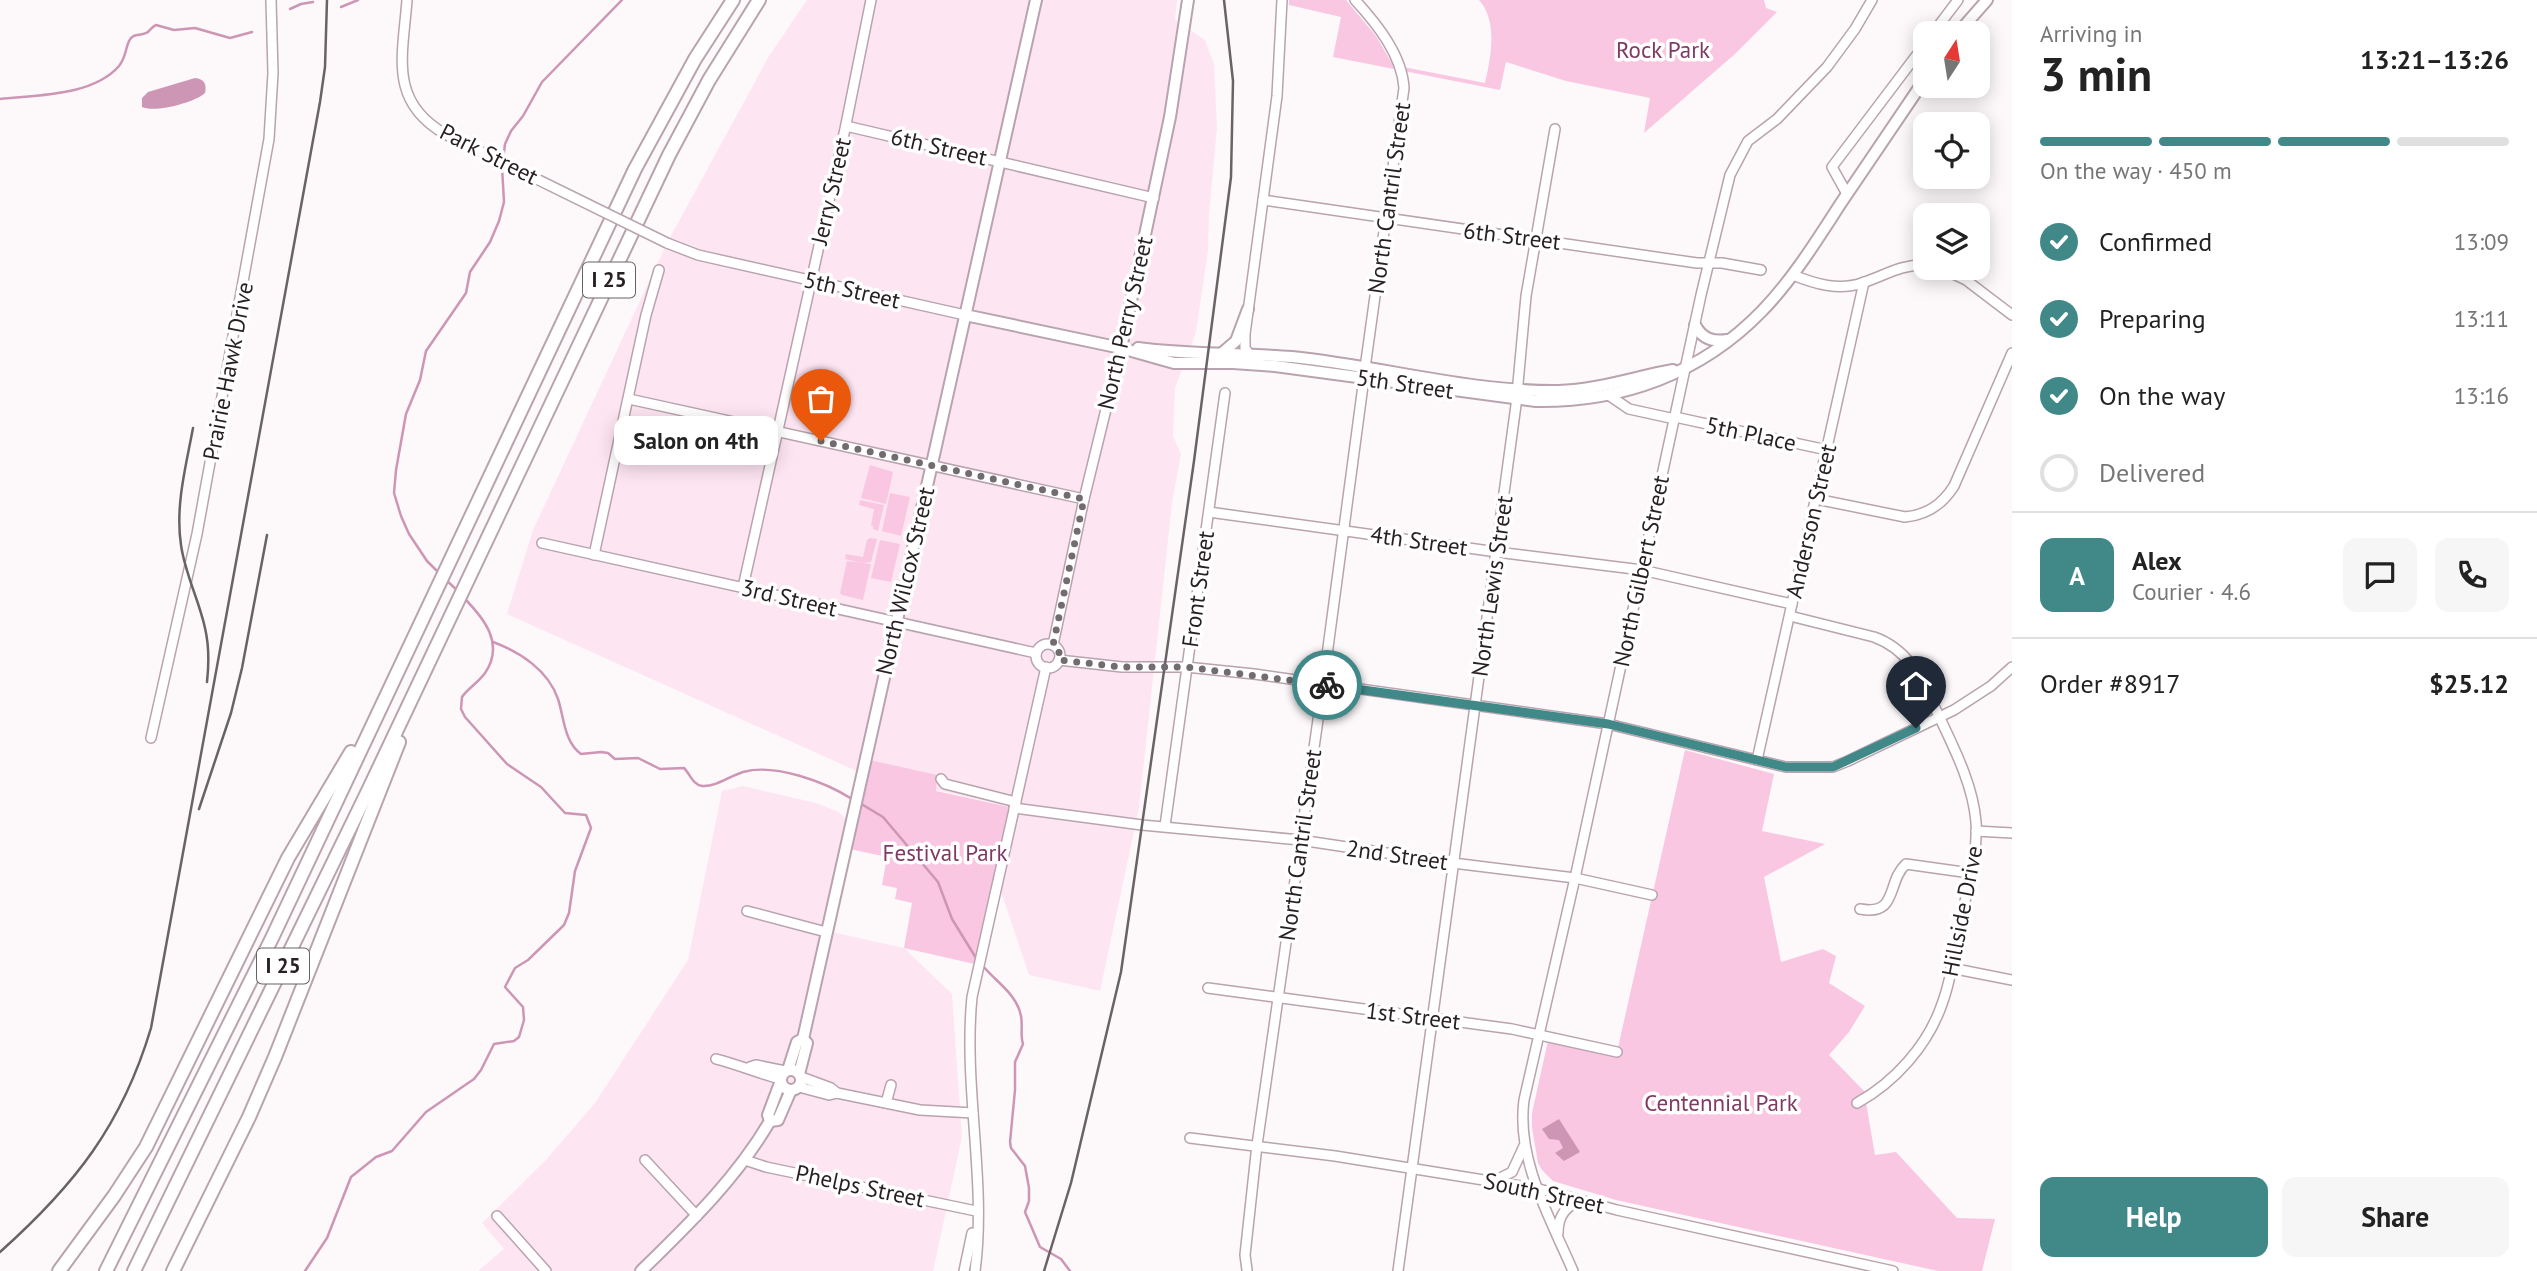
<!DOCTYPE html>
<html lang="en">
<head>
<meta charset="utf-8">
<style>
	body { margin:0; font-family:"PT Sans",sans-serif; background:#f6f6f6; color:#222; height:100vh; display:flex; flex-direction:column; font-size:26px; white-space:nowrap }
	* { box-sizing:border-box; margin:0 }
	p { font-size:23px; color:#767676 }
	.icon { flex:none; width:38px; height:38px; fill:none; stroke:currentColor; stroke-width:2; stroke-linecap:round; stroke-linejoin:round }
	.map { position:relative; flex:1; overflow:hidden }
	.drawer { display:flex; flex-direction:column; background:#fff; width:525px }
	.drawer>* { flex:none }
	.needle { width:46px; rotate:12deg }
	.controls { position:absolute; left:1913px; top:21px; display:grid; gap:14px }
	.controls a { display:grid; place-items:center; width:77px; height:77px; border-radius:14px; background:#fff; box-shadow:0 4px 18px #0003; font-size:35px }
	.pin { position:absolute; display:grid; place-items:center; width:60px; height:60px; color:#fff; margin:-72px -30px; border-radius:50% 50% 50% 0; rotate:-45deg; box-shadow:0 0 7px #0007 }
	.pin .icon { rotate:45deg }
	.courier { position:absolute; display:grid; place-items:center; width:70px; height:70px; margin:-35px; border:5px solid #418989; border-radius:50%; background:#fff; color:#222; box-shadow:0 2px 9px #0007 }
	.bubble { position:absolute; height:49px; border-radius:14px; background:#fff; box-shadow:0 4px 18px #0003; font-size:23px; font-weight:700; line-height:49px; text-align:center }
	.head em { font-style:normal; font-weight:700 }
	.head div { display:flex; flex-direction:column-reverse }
	.head { display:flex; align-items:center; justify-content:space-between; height:119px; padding:0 28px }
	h1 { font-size:46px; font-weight:700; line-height:52px }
	.bar { display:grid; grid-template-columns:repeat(4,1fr); gap:10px 7px; align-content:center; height:84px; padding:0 28px }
	.bar i { height:9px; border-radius:5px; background:#e0e0e0 }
	.bar .active { background:#418989 }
	.bar p { grid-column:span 4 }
	.line { display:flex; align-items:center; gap:18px; padding:0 28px; border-top:2px solid #e0e0e0 }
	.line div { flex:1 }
	.round { display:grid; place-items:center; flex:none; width:74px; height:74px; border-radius:14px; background:#f6f6f6 }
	ol { padding:0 28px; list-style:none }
	li { display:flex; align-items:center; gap:21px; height:77px }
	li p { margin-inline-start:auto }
	li .icon { padding:7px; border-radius:50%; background:#418989; color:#fff; stroke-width:4 }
	li:last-child { color:#767676 }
	li i { width:38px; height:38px; border:4px solid #e0e0e0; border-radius:50% }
	.action { display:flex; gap:14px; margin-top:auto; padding:14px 28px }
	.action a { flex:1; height:80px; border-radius:14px; background:#418989; color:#fff; font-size:28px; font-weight:700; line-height:80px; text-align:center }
	.action a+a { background:#f6f6f6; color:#222 }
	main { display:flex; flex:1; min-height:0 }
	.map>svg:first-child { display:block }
</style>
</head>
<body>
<main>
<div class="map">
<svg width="2012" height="1271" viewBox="0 0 2012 1271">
	<rect width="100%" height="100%" fill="#fdf9fb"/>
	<g fill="#fee5f2">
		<path d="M807,0H1177L1175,20L1205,40L1214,64L1217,128L1209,214L1208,251L1196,332L1175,388L1173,436L1181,454L1172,503L1139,808L1100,991L1029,975L998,883L1016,808L861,773L507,614L533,530L667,243L769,56Z"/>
		<path d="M743,786L816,803L839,812L850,824L827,931L904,948L952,994L962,1137L933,1271H478L504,1249L482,1223L545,1161L595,1103L688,960L722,791Z"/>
	</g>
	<g fill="#f9c7e2">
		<path d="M1289,0H1346L1376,36L1393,65L1485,83C1491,57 1498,21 1479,0H1764L1766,8L1777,12L1735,54L1644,133L1650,98L1566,81L1506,62L1500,90L1333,57L1341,17L1289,5Z"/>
		<path d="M870,465L893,472L886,504L861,498Z"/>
		<path d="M890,493L910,497L901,536L882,531Z"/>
		<path d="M860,500L884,505L878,531L873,529V526H871L874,509L859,505Z"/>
		<path d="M870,538L877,539L871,562L861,563L845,559L846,554L863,557L867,540Z"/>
		<path d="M880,540L900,544L891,582L871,578Z"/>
		<path d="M847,561L871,564L863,600L842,595L840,593Z"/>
		<path d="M1685,750L1774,774L1762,831L1825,844L1764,877L1781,962L1823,949L1836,956L1829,983L1865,1006L1849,1032L1829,1055L1864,1091L1875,1155L1896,1152L1957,1218L1995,1219L1982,1271H1938L1616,1200L1553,1181L1542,1170L1538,1163L1532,1128V1113L1549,1036L1617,1052Z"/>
		<path d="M865,759L937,775L936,791L1014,808L979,965L904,948L912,903L895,899L897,888L882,885L887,857L845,848Z"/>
	</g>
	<g fill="#cd96b4">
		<path d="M195,78C204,79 207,84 205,93C194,103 154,113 142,107V98L148,92Z"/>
		<path d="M1559,1119L1580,1152L1564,1161L1555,1153L1563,1148L1559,1140L1549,1139L1542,1129Z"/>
	</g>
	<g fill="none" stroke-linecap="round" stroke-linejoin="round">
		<g stroke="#cd96b4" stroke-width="2.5">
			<path d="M341,7L358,0"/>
			<path d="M290,9L301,4L313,2"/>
			<path d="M0,99C37,95 93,96 119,66C126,57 125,50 129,41C133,32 141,37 148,32C151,29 153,26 156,25L174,30L195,28L230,38L252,32"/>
			<path d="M503,160L505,144L511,131L523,116L542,82L622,0"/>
			<path d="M439,573L427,561L409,534L401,516L394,493L396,470L406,414L420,380L426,351L466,293L470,272L490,242L499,221L504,202L502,167"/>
			<path d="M446,580L459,592"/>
			<path d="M493,642C520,652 548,670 558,699C564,717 564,742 581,754L601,752L608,753L615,759L638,758L660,769L684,768C690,774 693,785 702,786C716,787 730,776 743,772C775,763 825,782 852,799"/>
			<path d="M858,802L883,817L938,882L952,919L976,958"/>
			<path d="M983,966C996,982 1017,994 1021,1016C1023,1026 1020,1035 1023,1044L1015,1062V1090L1010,1142L1011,1148L1025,1166L1029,1188V1201L1025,1212L1040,1247L1061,1259L1070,1271"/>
			<path d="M305,1271L327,1238L351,1177L376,1157L392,1151L426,1112L474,1079L481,1070L494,1044L514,1041L519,1037L524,1020L523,1007L505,987L515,968L528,960L564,925L569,913L575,871L591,828L586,815L565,813L541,787L507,764L465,717L461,709L462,697C468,688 478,683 485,673C505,644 484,618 463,597"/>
		</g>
		<defs>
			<g id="minor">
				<path d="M407,0C403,55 388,101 445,134"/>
				<path d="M1355,0C1377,24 1402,55 1404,88L1365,368"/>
				<path d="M1933,33L1958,0"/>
				<path d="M846,126L1154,198"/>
				<path d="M1847,194L1832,167L1925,44"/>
				<path d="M1263,200L1697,263H1722L1761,270"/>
				<path d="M667,243L698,255L965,315"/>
				<path d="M1941,268L1966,280L2012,315"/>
				<path d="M1793,275C1815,284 1839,291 1862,283C1884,276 1901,264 1925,265"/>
				<path d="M1251,357L1245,348V334L1277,96L1282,0"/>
				<path d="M1610,396L1629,409L1675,419"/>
				<path d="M629,399L1084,499"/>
				<path d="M1675,417L1827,450"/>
				<path d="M1816,499L1905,517C1927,515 1942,505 1954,486L2012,353"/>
				<path d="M1209,512L1497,552L1642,570L1792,604"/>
				<path d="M542,543L1036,653"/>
				<path d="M594,555L646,315L659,270"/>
				<path d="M743,587L845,129L871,0"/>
				<path d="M1790,616L1874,637C1910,650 1922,680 1937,712C1953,746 1973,784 1976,822C1978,851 1969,882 1963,911C1956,941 1953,975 1942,1004C1928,1045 1895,1082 1857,1103"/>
				<circle cx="1048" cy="656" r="12"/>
				<path d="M1053,645L1084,499L1121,348"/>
				<path d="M1059,660L1122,667H1186L1254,674L1608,724L1786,767H1833L1848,761L1954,710L1991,686L2012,667"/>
				<path d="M151,738L197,534L269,139L273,73L271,0"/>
				<path d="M1757,760L1864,282"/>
				<path d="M941,779L945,784L1016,802"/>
				<path d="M1014,808L1142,825L1300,840L1453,863L1575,878L1652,895"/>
				<path d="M1165,826L1225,393"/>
				<path d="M1976,831L2012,833"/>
				<path d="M1860,909C1899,916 1886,882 1906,864L1970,873"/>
				<path d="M747,911L826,932"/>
				<path d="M1951,968L2012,980"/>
				<path d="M1208,988L1512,1029L1617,1052"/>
				<path d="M716,1059C739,1065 758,1073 780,1079"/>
				<path d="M750,1067L756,1065L785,1071"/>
				<path d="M801,1077L831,1088L837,1093"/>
				<path d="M799,1087L829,1095L837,1093L920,1110L973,1113"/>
				<path d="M886,1103L891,1085"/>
				<path d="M1190,1138L1335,1156L1539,1189L1617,1210L1893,1271"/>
				<path d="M645,1160L697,1216"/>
				<path d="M745,1160L766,1167L976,1211"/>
				<path d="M1494,1181L1512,1172L1524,1146"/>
				<path d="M497,1216L546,1271"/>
				<path d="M1558,1233C1558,1216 1566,1204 1583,1201"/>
				<path d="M1247,1270L1245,1255L1257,1145L1323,685L1364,378"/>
				<path d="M964,1271L972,1233"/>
				<path d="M975,1271C987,1182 963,1087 972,997L1046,667"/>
				<path d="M1398,1271L1516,405L1526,296L1555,129"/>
				<path d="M1573,1271C1550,1218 1516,1159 1524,1100L1575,878L1701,295L1730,175L1748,141L1777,119L1827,67L1855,29L1872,0"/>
			</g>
			<g id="major">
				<path d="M1958,33L1987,0"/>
				<path d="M965,315L1121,348L1174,363H1233L1275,366L1536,401C1622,402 1701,374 1762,311C1793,279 1817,240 1841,203C1869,161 1897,120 1925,79"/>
				<path d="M1695,325C1702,339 1713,342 1727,340"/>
				<path d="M1121,348L1170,117L1188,0"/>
				<path d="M1138,348C1189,355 1241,353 1292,357C1381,366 1469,392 1558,391C1598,390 1634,377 1673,370"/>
				<path d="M1222,353L1236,341L1248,309"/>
				<circle cx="791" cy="1080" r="10"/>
				<path d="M788,1070L797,1042L803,1039"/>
				<path d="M799,1074L807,1043L803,1039L1036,0"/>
				<path d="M770,1121L778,1120L791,1090"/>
				<path d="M641,1271C689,1224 736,1179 770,1121L768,1115L780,1083"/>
			</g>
			<g id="highway">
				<path d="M59,1271L114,1196L146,1147L288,858L351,752"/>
				<path d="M106,1271L272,938L635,169L695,59L733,0"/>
				<path d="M134,1271L367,793L669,155L709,80L759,0"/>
				<path d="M173,1271L249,1117L275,1057L399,742"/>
			</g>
		</defs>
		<use href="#minor" stroke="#b8a3ae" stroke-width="12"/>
		<use href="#major" stroke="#b8a3ae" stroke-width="14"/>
		<use href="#highway" stroke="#b8a3ae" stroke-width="16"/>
		<use href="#minor" stroke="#fff" stroke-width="9"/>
		<use href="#major" stroke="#fff" stroke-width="10"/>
		<use href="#highway" stroke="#fff" stroke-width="12"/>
		<g stroke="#6a6366" stroke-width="2.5">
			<path d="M193,428C186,466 175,506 181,545C185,574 199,600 205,628C209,645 209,664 207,682"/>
			<path d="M199,809L231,713L242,668L267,535"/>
			<path d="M0,1252C75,1185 122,1125 151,1028L320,102L325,67L327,0"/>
			<path d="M1044,1271L1071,1183L1121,972L1194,461L1231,177L1233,81L1224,0"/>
		</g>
		<defs>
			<path id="minor-bridge" d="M445,134L667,243"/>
		</defs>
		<use href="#minor-bridge" stroke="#b8a3ae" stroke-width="12" stroke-linecap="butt"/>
		<use href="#minor-bridge" stroke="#fff" stroke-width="9"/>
	</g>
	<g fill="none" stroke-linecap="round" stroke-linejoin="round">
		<path stroke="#726b6f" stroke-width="7" stroke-dasharray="0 12.6" d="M821,441L1084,499L1053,645L1059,652V660L1122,667H1186L1327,685"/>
		<path stroke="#418989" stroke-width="9" d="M1327,685L1608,724L1786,767H1833L1916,728"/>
	</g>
	<g text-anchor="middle" stroke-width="7" stroke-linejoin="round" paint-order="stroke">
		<g fill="#fff" stroke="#686265" stroke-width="2">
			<rect x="583" y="262.5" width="52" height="35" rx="5"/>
			<rect x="257" y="948.5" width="52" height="35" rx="5"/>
		</g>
		<g font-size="21" font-weight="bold" fill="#271f23">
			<text x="609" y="287">I 25</text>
			<text x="283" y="973">I 25</text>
		</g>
		<g font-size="23" fill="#7f3a64" stroke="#fff">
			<text x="1663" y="58">Rock Park</text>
			<text x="945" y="861">Festival Park</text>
			<text x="1721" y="1111">Centennial Park</text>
		</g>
		<g font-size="23" fill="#271f23" stroke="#fff">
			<text transform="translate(939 147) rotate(13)" y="8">6th Street</text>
			<text transform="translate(489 154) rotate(27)" y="8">Park Street</text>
			<text transform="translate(831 191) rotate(-77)" y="8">Jerry Street</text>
			<text transform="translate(1389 198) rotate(-82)" y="8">North Cantril Street</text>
			<text transform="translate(1512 236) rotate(7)" y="8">6th Street</text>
			<text transform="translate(852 290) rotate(13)" y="8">5th Street</text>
			<text transform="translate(1125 323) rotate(-77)" y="8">North Perry Street</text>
			<text transform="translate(228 371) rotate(-79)" y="8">Prairie Hawk Drive</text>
			<text transform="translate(1405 384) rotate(8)" y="8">5th Street</text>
			<text transform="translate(1751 434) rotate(12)" y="8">5th Place</text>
			<text transform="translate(1811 521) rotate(-77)" y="8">Anderson Street</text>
			<text transform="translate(1419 541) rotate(8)" y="8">4th Street</text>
			<text transform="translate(1641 571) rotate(-78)" y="8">North Gilbert Street</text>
			<text transform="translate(905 581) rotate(-77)" y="8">North Wilcox Street</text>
			<text transform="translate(1492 586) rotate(-82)" y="8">North Lewis Street</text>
			<text transform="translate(1198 589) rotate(-82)" y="8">Front Street</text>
			<text transform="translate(789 598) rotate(13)" y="8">3rd Street</text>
			<text transform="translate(1300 845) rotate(-82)" y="8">North Cantril Street</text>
			<text transform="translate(1397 855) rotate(8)" y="8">2nd Street</text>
			<text transform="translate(1962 911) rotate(-79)" y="8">Hillside Drive</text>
			<text transform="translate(1413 1016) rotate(7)" y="8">1st Street</text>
			<text transform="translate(860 1186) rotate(12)" y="8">Phelps Street</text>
			<text transform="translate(1544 1193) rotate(12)" y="8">South Street</text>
		</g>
	</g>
</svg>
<div class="controls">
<a><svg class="needle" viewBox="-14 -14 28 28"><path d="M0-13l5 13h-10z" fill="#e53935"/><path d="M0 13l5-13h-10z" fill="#767676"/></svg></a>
<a><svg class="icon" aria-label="locate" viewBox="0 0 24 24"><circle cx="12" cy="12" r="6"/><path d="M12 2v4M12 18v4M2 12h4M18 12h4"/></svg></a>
<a><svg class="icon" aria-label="layers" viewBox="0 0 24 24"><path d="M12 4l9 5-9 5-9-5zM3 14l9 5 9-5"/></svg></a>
</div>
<div class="pin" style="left:821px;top:441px;background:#ea580c"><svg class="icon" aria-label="bag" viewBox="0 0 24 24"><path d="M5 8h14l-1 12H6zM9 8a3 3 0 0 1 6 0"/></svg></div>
<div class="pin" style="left:1916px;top:728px;background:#1f2937"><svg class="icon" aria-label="home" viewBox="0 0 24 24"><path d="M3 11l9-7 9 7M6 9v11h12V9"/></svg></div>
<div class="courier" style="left:1327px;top:685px"><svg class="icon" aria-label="bike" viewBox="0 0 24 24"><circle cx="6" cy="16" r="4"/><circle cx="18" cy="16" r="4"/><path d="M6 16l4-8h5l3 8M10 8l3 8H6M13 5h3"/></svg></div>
<div class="bubble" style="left:614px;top:416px;width:164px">Salon on 4th</div>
</div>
<section class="drawer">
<div class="head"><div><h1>3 min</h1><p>Arriving in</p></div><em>13:21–13:26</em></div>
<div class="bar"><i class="active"></i><i class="active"></i><i class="active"></i><i></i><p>On the way · 450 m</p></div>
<ol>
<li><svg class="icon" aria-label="check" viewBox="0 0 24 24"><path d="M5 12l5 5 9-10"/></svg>Confirmed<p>13:09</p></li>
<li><svg class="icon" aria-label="check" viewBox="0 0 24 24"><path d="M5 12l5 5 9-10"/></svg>Preparing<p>13:11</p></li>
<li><svg class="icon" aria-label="check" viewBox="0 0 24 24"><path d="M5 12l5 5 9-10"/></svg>On the way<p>13:16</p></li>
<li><i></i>Delivered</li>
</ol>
<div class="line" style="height:126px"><b class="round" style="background:#418989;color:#fff">A</b><div><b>Alex</b><p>Courier · 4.6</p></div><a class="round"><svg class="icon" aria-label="chat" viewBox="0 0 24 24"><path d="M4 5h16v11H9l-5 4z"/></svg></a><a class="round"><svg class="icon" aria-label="phone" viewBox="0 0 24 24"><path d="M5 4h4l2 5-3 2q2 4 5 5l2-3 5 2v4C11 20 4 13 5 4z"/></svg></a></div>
<div class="line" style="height:91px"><div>Order #8917</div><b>$25.12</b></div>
<div class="action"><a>Help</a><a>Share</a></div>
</section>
</main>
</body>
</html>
